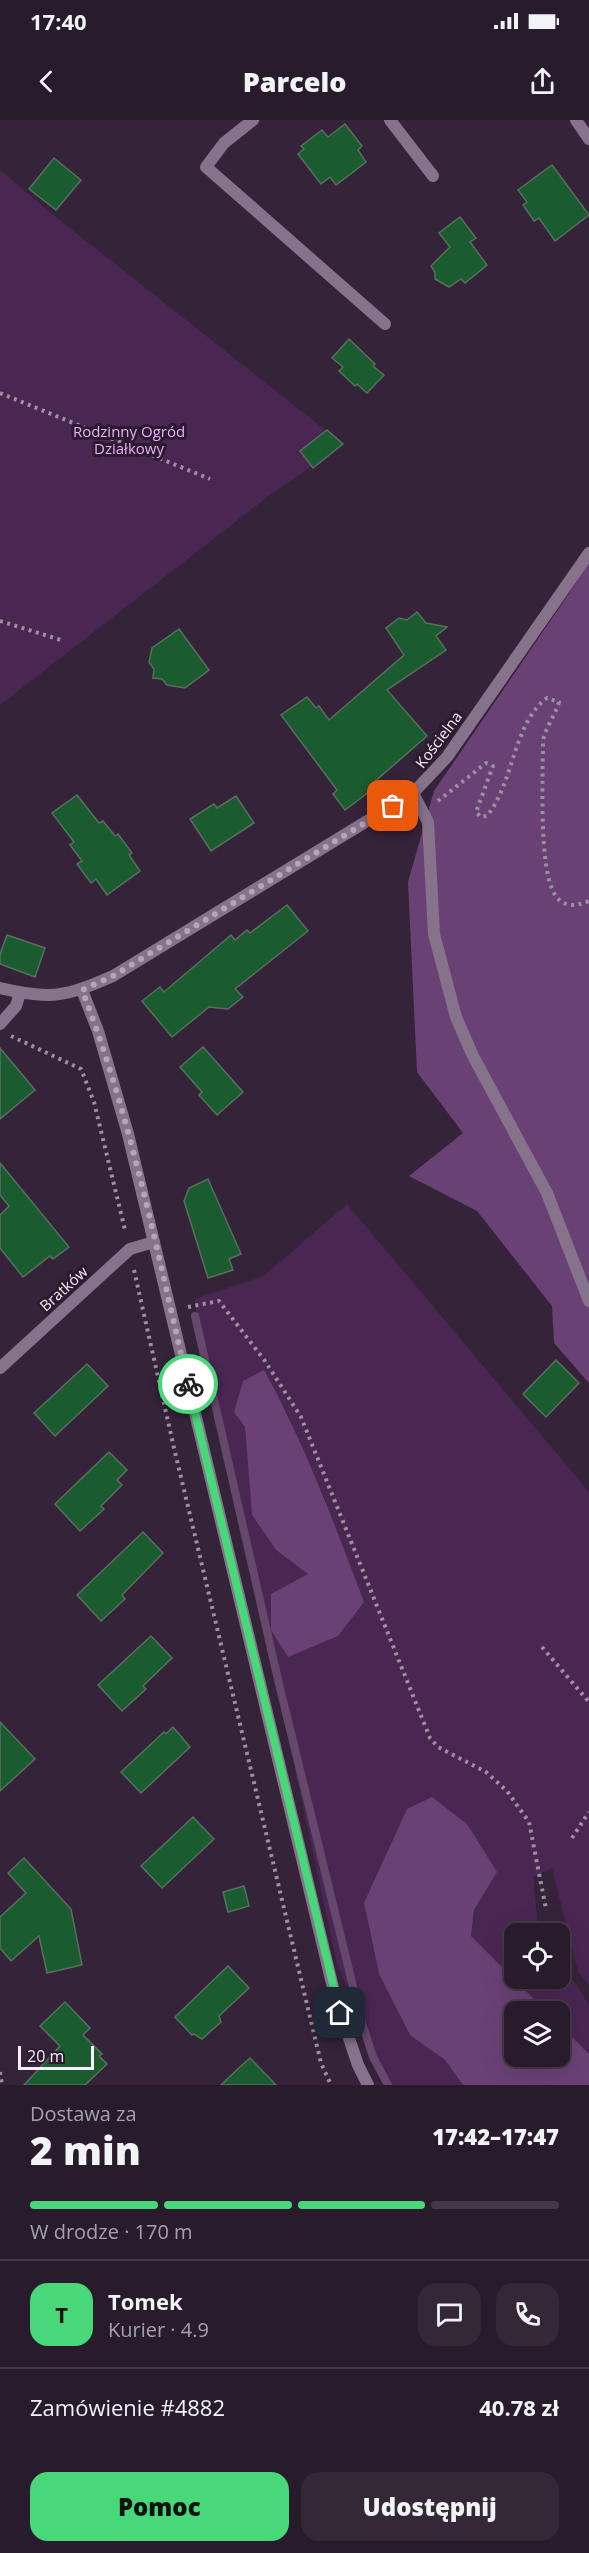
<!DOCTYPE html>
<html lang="pl">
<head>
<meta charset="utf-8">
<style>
	body { margin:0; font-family:"Open Sans",sans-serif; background:#342837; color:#f1f3f6; height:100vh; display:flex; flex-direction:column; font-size:22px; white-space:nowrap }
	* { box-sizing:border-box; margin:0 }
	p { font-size:20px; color:#a5a1a9 }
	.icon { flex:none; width:33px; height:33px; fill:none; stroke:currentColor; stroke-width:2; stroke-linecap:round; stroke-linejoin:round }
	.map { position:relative; height:1965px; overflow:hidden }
	.side { display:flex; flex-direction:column; background:#281b2b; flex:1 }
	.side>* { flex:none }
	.buttons { position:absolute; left:504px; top:1803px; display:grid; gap:12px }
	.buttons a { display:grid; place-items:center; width:66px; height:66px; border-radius:12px; background:#281b2b; box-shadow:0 6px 24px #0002,0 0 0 2px #443947; font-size:30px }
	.scale { position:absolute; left:18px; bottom:15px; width:76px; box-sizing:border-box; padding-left:6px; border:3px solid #f7ecfa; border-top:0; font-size:16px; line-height:21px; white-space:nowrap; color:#f7ecfa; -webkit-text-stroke:4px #2b1b2e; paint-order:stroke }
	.pin { position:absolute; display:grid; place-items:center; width:51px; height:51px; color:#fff; margin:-26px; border-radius:12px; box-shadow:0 3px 9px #0006 }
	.courier { position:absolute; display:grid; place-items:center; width:60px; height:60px; margin:-30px; border:4px solid #48d779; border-radius:50%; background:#fff; color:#222; box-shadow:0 2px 8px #0007 }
	.overview em { font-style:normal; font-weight:800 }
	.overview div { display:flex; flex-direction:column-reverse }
	.overview { display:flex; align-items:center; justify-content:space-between; height:102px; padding:0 30px }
	h1 { font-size:39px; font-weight:800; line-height:45px }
	.bar { display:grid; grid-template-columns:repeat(4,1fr); gap:9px 6px; align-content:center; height:72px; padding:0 30px }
	.bar i { height:8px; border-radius:4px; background:#443947 }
	.bar .on { background:#48d779 }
	.bar p { grid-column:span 4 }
	.line { display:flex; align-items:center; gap:15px; padding:0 30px; border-top:2px solid #443947 }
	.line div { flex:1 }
	.round { display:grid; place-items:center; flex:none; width:63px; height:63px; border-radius:18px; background:#342837 }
	.cta { display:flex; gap:12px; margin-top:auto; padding:12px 30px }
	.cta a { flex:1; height:69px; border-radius:18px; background:#48d779; color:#111; font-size:24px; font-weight:800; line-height:69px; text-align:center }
	.cta a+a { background:#342837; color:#f1f3f6 }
	.status { display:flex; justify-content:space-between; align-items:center; height:42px; padding:0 30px; background:#281b2b; direction:ltr }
	.status svg { height:16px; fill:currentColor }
	header { display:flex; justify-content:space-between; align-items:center; height:78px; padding:0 30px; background:#281b2b; font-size:27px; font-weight:800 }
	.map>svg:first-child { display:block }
</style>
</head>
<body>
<div class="status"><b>17:40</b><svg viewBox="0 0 49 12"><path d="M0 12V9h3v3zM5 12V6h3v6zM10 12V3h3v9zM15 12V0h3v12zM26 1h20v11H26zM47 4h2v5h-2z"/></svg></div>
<header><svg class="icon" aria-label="back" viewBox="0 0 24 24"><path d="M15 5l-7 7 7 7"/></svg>Parcelo<svg class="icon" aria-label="share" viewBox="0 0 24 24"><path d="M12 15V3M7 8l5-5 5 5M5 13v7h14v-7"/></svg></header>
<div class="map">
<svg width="589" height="1965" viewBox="0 0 589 1965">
	<rect width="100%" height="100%" fill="#352439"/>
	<g fill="#4a2753" fill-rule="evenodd">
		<path d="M0,50L52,94L343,324L266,378L0,585Z"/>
		<path d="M347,1084L589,1372V1865L578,1852L552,1748L533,1757L538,1807L542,1813L514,1814V1858H560V1840L589,1885V1934L560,1905V1892L546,1891L471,1816L474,1790L497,1752L407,1689L365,1783L369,1809L379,1854L410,1915L445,1940L463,1965H387L337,1843L196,1196L195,1179L264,1156ZM264,1251L288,1295L326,1382L288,1536L308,1454L276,1430L252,1395L245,1306Z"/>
	</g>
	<g fill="#6a4175">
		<path d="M589,439V1263L554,1223L552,1186L477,1091L409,1056L463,1013L417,952L408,762L434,671L574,466Z"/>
		<path d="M264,1250C305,1324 334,1403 364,1482L338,1516L288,1537L271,1510V1474L308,1454L276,1430L252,1395L245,1307L234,1292L243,1261Z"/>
		<path d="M432,1677L467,1704L497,1752L474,1790L471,1816L546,1891L514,1892V1936H560V1905L589,1934V1965H463L445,1940L410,1915L379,1854L364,1783L407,1689Z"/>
	</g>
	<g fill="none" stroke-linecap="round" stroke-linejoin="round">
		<path stroke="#66486d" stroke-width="8" d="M195,1196L279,1564L362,1903L373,1937L388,1965"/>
	</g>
	<g fill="#1b5b30" stroke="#576f5c" stroke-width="1.5">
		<path d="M345,4L362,26L358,30L366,42L336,65L330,57L321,64L298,34L304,29L301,26L322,10L328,17Z"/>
		<path d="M54,38L81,60L56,90L29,69Z"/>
		<path d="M552,45L589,95L555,121L539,98L534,101L523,85L527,82L518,70Z"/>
		<path d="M460,97L476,118L470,122L487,145L465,163L461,159L449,167L435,159V152L431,146L450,127L439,113Z"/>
		<path d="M349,219L375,244L373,246L384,255L367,273L357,264L355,266L339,251L343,247L332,238Z"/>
		<path d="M327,310L343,324L313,348L300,331Z"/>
		<path d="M417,492L426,503L447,507L436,516L446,530L387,570L427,616L372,664L374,668L345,690L333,674L337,670L281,595L307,577L316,588L319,586L329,600L404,535L386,508L399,498L407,500Z"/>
		<path d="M179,509L209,550L185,568L167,565L162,559L153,558L154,549L149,542L152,528Z"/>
		<path d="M77,675L99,703L103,701L115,716L118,714L132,733L129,735L140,751L107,775L96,759L91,763L77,744L82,741L70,725L74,722L52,693Z"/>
		<path d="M236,676L254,703L211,731L190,699L214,684L217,688Z"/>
		<path d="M287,785L308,811L235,869L243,877L228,889L209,887L172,917L142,881L160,867L164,872L231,815L235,820L247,810L250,813Z"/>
		<path d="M7,815L45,828L35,857L0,844V834Z"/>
		<path d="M203,927L243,972L217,995L199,975L202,972L180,947Z"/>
		<path d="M0,928L35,970L0,999Z"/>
		<path d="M0,1043L69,1127L53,1139L50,1136L23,1157L0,1128V1095L9,1086L0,1075Z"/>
		<path d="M208,1059L241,1134L229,1139L233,1150L208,1158L184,1081L189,1068Z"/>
		<path d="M556,1240L579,1263L546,1297L523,1274Z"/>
		<path d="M87,1244L108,1266L55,1316L34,1293Z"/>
		<path d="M109,1332L127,1350L117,1360L122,1365L101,1386L104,1389L80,1411L55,1384Z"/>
		<path d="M143,1412L163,1433L122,1475L125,1479L101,1501L77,1475Z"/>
		<path d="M151,1516L172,1538L143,1566L146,1569L122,1591L98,1565Z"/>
		<path d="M0,1602L35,1639L0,1671Z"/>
		<path d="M173,1607L190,1627L141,1673L121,1652L164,1612L166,1614Z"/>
		<path d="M193,1697L214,1719L162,1768L141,1746Z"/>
		<path d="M24,1738L71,1789L82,1845L47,1853L39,1816L11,1841L0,1828V1797L26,1773L8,1753Z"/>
		<path d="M244,1766L249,1786L228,1792L223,1772Z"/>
		<path d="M228,1846L249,1868L219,1896L221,1902L202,1919L194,1914L192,1915L175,1897Z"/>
		<path d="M65,1882L90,1908L83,1915L102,1934L99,1936L107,1944L85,1965H24L60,1926L40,1906Z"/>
		<path d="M250,1938L276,1965H221L241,1946Z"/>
	</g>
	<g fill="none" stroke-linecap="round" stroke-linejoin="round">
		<g stroke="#9d8fa0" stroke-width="4" stroke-dasharray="3 4.5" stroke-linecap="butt">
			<path d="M0,273L210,359"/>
			<path d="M0,501L61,520"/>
			<path d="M438,681L486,643L493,646L476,692L481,697L487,696C514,663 513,603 547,578L559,582C555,596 546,606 543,621C543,653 538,753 556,776C564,788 577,786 589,781"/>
			<path d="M11,916L81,949L94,982L125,1110"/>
			<path d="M134,1150L174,1328L321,1943L331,1965"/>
			<path d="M188,1187L219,1181L265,1241L301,1297L430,1618L438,1627L486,1652L507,1671L529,1702L546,1789"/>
			<path d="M542,1527L589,1582"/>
			<path d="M572,1718L589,1692"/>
			<path d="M0,1952L2,1965"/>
		</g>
		<g stroke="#86738b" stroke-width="12">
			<path d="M253,0L224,23L206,47L385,204"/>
			<path d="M390,0L433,56"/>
			<path d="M413,673L428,702L434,814L456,897L473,936L547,1073L589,1181"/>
		</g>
		<g stroke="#86738b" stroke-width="12">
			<path d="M576,0L589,19"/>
			<path d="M0,868C51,880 65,877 113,856L413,673L447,637L589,433"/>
			<path d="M82,870L98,911L128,1014L335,1876L358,1945L368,1965"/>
			<path d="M0,904L16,886L20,873"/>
			<path d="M0,1248L130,1129L154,1122"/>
		</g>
	</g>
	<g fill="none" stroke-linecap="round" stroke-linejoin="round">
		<path stroke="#b3a6b6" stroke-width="6" stroke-dasharray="0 10.8" d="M188,1264C157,1132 131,996 82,870L113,856L393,686"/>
		<path stroke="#48d779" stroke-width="8" d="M188,1264L340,1893"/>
	</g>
	<g text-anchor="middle" stroke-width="6" stroke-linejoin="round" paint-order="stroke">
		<g font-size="15" fill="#ebadfa" stroke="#2b1b2e">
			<text x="129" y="317">Rodzinny Ogród<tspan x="129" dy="17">Działkowy</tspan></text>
		</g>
		<g font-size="15" fill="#f7ecfa" stroke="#2b1b2e">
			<text transform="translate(439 620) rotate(-53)" y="5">Kościelna</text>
			<text transform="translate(64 1169) rotate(-42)" y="5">Bratków</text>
		</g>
	</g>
</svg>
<div class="buttons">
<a><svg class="icon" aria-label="locate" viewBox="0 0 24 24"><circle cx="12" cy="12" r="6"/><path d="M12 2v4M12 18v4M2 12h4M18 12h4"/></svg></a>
<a><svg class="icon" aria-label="layers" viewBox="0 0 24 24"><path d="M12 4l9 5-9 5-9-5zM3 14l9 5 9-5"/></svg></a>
</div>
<div class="scale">20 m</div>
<div class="pin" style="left:393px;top:686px;background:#ea580c"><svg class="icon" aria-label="bag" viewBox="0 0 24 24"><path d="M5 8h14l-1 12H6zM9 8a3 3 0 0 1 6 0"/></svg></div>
<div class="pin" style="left:340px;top:1893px;background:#1f2937"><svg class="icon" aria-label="home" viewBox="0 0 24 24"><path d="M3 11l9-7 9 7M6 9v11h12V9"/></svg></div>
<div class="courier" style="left:188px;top:1264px"><svg class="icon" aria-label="bike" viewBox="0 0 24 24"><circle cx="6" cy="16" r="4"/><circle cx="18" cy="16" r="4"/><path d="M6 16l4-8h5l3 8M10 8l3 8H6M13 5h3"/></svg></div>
</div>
<section class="side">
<div class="overview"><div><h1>2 min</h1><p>Dostawa za</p></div><em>17:42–17:47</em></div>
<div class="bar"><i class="on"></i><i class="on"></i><i class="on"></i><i></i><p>W drodze · 170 m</p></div>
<div class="line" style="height:108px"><b class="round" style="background:#48d779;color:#111">T</b><div><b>Tomek</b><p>Kurier · 4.9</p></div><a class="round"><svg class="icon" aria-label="chat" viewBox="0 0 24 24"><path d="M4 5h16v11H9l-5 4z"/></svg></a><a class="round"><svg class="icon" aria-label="phone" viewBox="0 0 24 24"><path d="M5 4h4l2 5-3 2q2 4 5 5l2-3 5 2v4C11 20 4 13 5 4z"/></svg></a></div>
<div class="line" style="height:78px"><div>Zamówienie #4882</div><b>40.78 zł</b></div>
<div class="cta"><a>Pomoc</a><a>Udostępnij</a></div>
</section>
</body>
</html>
